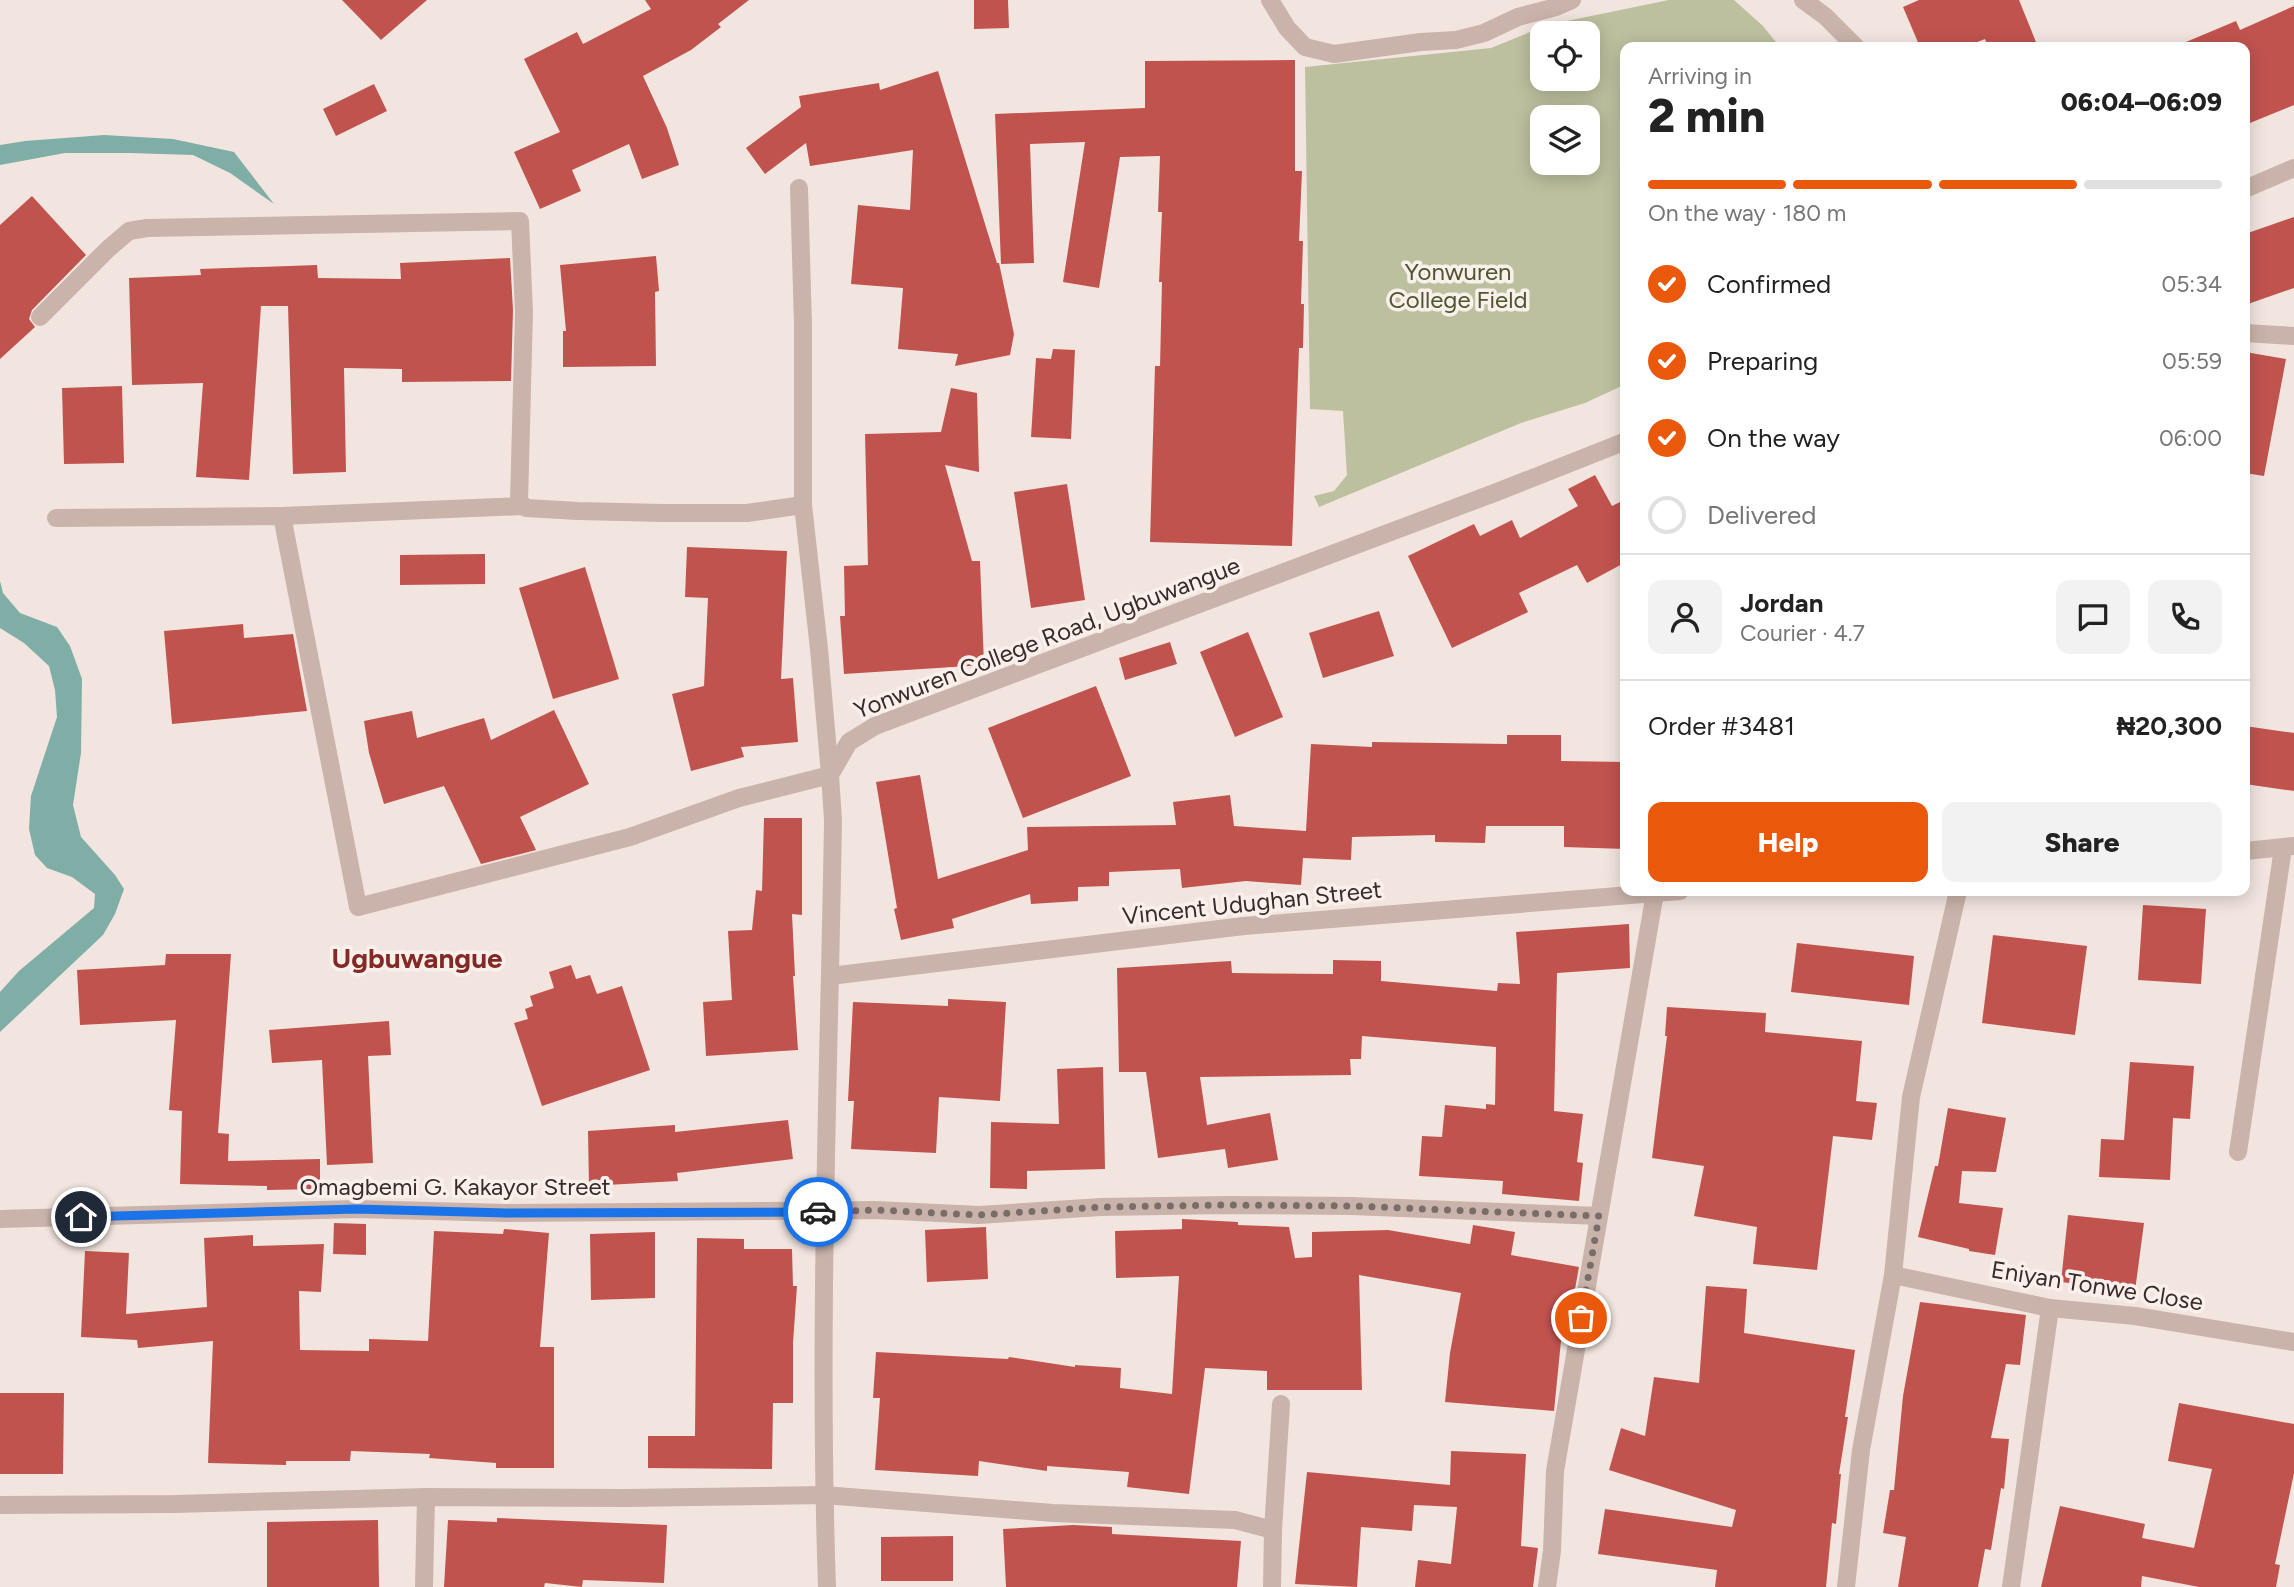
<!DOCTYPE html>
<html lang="en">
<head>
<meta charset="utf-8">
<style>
	body { margin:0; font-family:Figtree,sans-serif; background:#f2f2f2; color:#222; height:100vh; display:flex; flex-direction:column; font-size:26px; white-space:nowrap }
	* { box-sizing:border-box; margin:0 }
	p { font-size:23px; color:#767676 }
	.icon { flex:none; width:38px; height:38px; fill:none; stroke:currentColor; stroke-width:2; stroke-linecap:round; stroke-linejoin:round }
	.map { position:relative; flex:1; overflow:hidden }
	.panel { position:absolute; left:1620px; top:42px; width:630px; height:854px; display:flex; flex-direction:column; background:#fff; border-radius:14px; box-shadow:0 4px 18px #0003 }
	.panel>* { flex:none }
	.controls { position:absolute; left:1530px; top:21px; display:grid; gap:14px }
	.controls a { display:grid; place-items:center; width:70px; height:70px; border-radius:14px; background:#fff; box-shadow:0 4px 18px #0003; font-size:35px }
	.pin { position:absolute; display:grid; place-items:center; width:60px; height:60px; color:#fff; margin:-30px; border:4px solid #fff; border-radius:50%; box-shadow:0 2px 7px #0007 }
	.courier { position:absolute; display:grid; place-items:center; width:70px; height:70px; margin:-35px; border:5px solid #1a73e8; border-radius:50%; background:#fff; color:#222; box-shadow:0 2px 9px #0007 }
	.overview em { font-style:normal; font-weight:800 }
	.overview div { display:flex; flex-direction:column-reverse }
	.overview { display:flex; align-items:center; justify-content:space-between; height:119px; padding:0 28px }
	h1 { font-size:46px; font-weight:800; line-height:52px }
	.bar { display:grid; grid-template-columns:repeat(4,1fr); gap:10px 7px; align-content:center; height:84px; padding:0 28px }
	.bar i { height:9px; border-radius:5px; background:#e0e0e0 }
	.bar .on { background:#ea580c }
	.bar p { grid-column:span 4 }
	.line { display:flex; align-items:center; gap:18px; padding:0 28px; border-top:2px solid #e0e0e0 }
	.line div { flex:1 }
	.round { display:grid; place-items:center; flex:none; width:74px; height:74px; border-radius:14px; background:#f2f2f2 }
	ol { padding:0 28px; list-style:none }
	li { display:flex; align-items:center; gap:21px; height:77px }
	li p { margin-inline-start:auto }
	li .icon { padding:7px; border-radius:50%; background:#ea580c; color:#fff; stroke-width:4 }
	li:last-child { color:#767676 }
	li i { width:38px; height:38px; border:4px solid #e0e0e0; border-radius:50% }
	.cta { display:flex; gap:14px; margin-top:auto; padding:14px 28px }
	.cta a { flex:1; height:80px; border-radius:14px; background:#ea580c; color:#fff; font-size:28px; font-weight:800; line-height:80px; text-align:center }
	.cta a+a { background:#f2f2f2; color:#222 }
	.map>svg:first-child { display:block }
</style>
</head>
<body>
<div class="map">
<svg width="2294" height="1587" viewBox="0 0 2294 1587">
	<rect width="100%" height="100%" fill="#f2e5df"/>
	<path fill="#bcc09f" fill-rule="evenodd" d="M1669,0H1734L1763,26L1780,47H1626V384L1585,403L1521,423L1319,507L1314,496L1334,491L1347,475L1343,411L1310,409L1305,67L1491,48L1547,25ZM1542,33H1587V79H1542ZM1542,117H1587V163H1542Z"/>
	<g fill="#7faea7">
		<path d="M104,135L173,139L234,152L274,204L230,173L193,155L130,153H65L0,165V145L25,141Z"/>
		<path d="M0,581L3,593L20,613L57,627L70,646L82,679L81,753L73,805L81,837L115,875L124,889L115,914L103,935L0,1032V992L19,971L94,908L95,894L72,877L47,868L35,855L29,829L31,796L57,717L55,690L49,666L24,643L0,628Z"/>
	</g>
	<g fill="#c1534e">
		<path d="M342,0H427L381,40Z"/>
		<path d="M645,0H749L718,24L721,27L691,50L643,76L667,128L679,165L642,179L629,144L572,170L581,191L540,209L514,152L560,132L524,59L577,32L583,44L651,9Z"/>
		<path d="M974,0H1008L1009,28L974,29Z"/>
		<path d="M1919,0H2019L2038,47H1988L1985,39L1965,47H1920L1903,7Z"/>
		<path d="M2294,6V105L2245,125V47H2174L2236,21L2240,30Z"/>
		<path d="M1295,60V171H1302L1299,241H1303L1301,304H1304L1303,348H1299L1292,546L1150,542L1155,366H1160L1162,282H1159L1162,212H1158L1160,156L1120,157L1099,288L1063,282L1085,142L1030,144L1034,263L1001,264L995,114L1145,108V61Z"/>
		<path d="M938,71L997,263H999L1014,334L1010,355L955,366L958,354L898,349L903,288L851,284L858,205L910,210L913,150L810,166L806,143L765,174L746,148L801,107L799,96L879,83L880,90Z"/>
		<path d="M374,84L387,111L336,136L323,109Z"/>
		<path d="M32,196L86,255L32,310L29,319L35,327L0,359V225Z"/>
		<path d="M2294,217V288L2245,305V234Z"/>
		<path d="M656,256L659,291L655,292L656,366L563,367V331H566L560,265Z"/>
		<path d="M510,258L513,310L511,381L402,382V369L344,368L346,472L293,474L288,306H261L249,480L196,477L203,383L132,385L129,278L201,275L200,269L317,265L318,278L401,279L400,263Z"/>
		<path d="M1053,349L1075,350L1071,439L1031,437L1036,358L1051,359Z"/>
		<path d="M2245,352L2286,359L2264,476L2245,473Z"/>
		<path d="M122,386L124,463L64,464L62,388Z"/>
		<path d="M951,388L977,393L979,472L945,465L972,561H980L984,665L844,674L840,616H845L844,566L868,565L865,434L941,432Z"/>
		<path d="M1595,475L1612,506L1626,499V562L1587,583L1577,565L1519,593L1528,612L1452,648L1408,556L1474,524L1480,536L1512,520L1520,538L1578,506L1568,489Z"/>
		<path d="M1067,484L1085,600L1031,608L1014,492Z"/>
		<path d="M687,547L787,551L781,679L793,678L798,742L741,747L744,757L691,771L672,694L704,686L708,598L685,597Z"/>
		<path d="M485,554V584L400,585V555Z"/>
		<path d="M585,567L619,679L553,699L519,588Z"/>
		<path d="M1379,611L1394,656L1323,678L1309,633Z"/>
		<path d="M243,624L244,638L293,634L307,711L172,724L164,631Z"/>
		<path d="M1248,632L1283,717L1235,737L1200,652Z"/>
		<path d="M1170,642L1177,664L1125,680L1119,658Z"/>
		<path d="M1096,686L1131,776L1023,818L988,728Z"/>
		<path d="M554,710L589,784L520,817L536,850L481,864L444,786L384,804L369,753L364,721L412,711L417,738L484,718L491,740Z"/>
		<path d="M2245,726L2294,733V791L2245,784Z"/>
		<path d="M1507,735H1561V761L1626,762V849L1564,847V826H1486L1485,843L1435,842V835L1352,837L1351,860L1303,858L1301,885L1246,881L1182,888L1180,869L1109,872V886L1078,887V901L1031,904L1030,894L952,919L954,928L901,940L894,909L897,908L876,782L920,775L938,879L1028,850L1027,827L1176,825L1173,802L1230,795L1234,826L1306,831L1311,744L1372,747V742L1507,744Z"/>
		<path d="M764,818H802V915L792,914L795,976H793L798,1050L706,1056L703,1002L732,1000L728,931L752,930L756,890L762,891Z"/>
		<path d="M2143,905L2206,909L2201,984L2138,980Z"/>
		<path d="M1629,924L1630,968L1557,973L1554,1111L1583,1114L1577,1162L1583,1163L1579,1201L1502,1194L1503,1181L1419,1176L1422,1136L1442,1137L1445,1105L1486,1109V1104L1495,1105L1496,1047L1362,1036L1361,1059H1350L1351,1075L1200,1077L1207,1125L1270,1113L1278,1160L1228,1168L1225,1149L1158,1158L1146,1072H1119L1117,968L1231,961L1232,973L1333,974V960L1381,961V981L1497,991L1498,983L1520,984L1516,932Z"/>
		<path d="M1993,935L2087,946L2075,1035L1982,1023Z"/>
		<path d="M1797,943L1914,956L1909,1005L1791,992Z"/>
		<path d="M166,954H231L218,1133L229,1134L228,1161L320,1159V1189L267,1190V1186L180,1184L182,1111L169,1110L176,1020L80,1025L77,970L165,965Z"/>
		<path d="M571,965L576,979L590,975L597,994L622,986L650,1070L542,1106L514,1023L528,1019L525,1009L533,1006L530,996L554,988L549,972Z"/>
		<path d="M948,999L1006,1002L1000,1101L939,1097L936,1153L851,1149L854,1101H848L853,1002L948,1006Z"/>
		<path d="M1667,1007L1766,1013L1765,1032L1862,1041L1856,1101L1877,1103L1872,1140L1833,1136L1817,1270L1753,1264L1757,1227L1694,1216L1704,1166L1652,1158L1667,1036H1665Z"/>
		<path d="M389,1021L391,1055L368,1056L373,1163L327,1165L322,1060L272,1063L269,1030Z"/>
		<path d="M2130,1062L2194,1066L2190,1119L2173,1118L2170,1180L2099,1177L2101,1139L2124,1140Z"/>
		<path d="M1103,1067L1105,1169L1027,1171V1189L990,1188L991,1122L1059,1124L1057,1069Z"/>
		<path d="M1948,1108L2006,1118L1996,1172L1962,1171L1959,1203L2003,1208L1995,1255L1969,1251V1249L1918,1237L1935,1166H1938Z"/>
		<path d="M788,1120L793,1159L677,1173L678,1181L589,1186L588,1131L675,1125V1132Z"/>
		<path d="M2068,1215L2144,1223L2135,1291L2061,1282Z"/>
		<path d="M1182,1219L1238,1222V1225L1289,1227L1295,1258L1312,1257V1232L1388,1230L1470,1244L1473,1225L1515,1232L1511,1255L1579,1267L1569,1322L1563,1321L1554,1411L1445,1402L1450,1353L1461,1293L1359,1275L1362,1390H1267V1371L1205,1368L1189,1494L1127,1487L1129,1472L1047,1466V1471L979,1461L978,1476L875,1470L880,1398H873L876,1352L1008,1359L1009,1357L1075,1367V1365L1121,1368L1120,1388L1172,1394L1179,1276L1116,1278L1115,1231L1182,1229Z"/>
		<path d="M334,1223L366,1224V1255L333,1254Z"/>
		<path d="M986,1227L988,1279L927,1282L925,1230Z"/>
		<path d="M504,1229L549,1233L540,1347H554V1468H496V1463L429,1458L430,1454L351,1451L350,1461H286V1465L208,1463L213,1341L138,1348L137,1340L81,1337L85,1251L129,1253L126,1314L207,1307L204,1238L253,1235V1246L324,1244L321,1292L299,1291L300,1350L369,1351V1339L428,1341L434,1231L503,1234Z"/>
		<path d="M655,1232V1298L591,1300L590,1234Z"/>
		<path d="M697,1238L744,1239V1249H792L793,1286H797L793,1343V1403H773L772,1469L648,1468V1436H695Z"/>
		<path d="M1706,1286L1747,1289L1744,1333L1855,1350L1845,1417H1848L1839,1474H1841L1836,1524L1832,1523L1826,1587H1715L1717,1570L1598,1554L1605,1509L1732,1527L1736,1510L1609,1470L1621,1428L1645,1436L1654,1377L1699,1383Z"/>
		<path d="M1920,1302L2026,1315L2020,1365L2006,1364L1991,1438L2009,1439L2004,1489L2001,1488L1991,1550L1985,1549L1978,1587H1898L1906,1537L1883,1533L1890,1490H1894L1903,1396Z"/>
		<path d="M0,1393H64L63,1474H0Z"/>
		<path d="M2179,1403L2294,1424V1473L2275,1564L2280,1565L2276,1587H2199L2142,1576L2141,1587H2041L2060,1506L2145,1524L2142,1538L2194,1548L2212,1469L2168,1461Z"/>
		<path d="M1451,1451L1526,1454L1521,1546L1538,1548L1533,1587H1415L1418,1560L1451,1564L1457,1507L1414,1505L1412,1531L1361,1527L1357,1587L1295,1584L1307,1472L1450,1485Z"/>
		<path d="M497,1518L667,1525L664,1583L583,1580L582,1587L545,1583L544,1587H444L448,1520L497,1522Z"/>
		<path d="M378,1520L379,1587H267V1522Z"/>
		<path d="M1073,1525L1112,1527V1534L1241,1541L1237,1587H1006L1003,1529Z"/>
		<path d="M953,1536V1581H881V1537Z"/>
	</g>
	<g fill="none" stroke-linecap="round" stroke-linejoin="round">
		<g stroke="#cab3ab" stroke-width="18">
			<path d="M1270,0L1287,28L1305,47L1334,54L1421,42L1456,40L1484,33L1518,17L1556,7L1572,0"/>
			<path d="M1803,0L1825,16L1856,47"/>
			<path d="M2245,189L2294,168"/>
			<path d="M40,317L108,249L129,231L147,228L520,221L524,312L519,502L526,508L578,511L664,513H747L803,505"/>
			<path d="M2245,333L2294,336"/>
			<path d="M282,516L524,506"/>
			<path d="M56,518L282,516L358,907L630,837L739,798L830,775L819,649L803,505V325L799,188"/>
			<path d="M2245,851L2294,846"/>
			<path d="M830,976L1244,926L1680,891"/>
			<path d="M2238,1152L2283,848"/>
			<path d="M0,1219L356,1209L506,1213L876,1210L979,1215L1101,1207L1226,1205L1351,1206L1599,1216"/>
			<path d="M1893,1275L2050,1308L2135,1316L2294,1342"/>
			<path d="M0,1505L175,1504L426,1497L626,1498L824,1495L1053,1513L1235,1520L1273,1530L1272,1587"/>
			<path d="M1273,1530L1281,1404"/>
			<path d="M424,1587L426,1497"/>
			<path d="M827,1587C818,1332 829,1075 833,820L830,775L849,742L875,726L1497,492L1626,441"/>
			<path d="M1547,1587L1552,1551L1555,1471L1655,893"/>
			<path d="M1846,1587L1861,1450L1893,1275L1911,1097L1958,891"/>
			<path d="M2011,1587L2050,1308"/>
		</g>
	</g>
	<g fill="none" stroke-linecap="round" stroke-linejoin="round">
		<path stroke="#796d69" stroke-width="7" stroke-dasharray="0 12.6" d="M818,1212L876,1210L979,1215L1101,1207L1226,1205L1351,1206L1599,1216L1581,1318"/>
		<path stroke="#1a73e8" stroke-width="9" d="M81,1217L356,1209L506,1213L818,1212"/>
	</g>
	<g text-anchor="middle" stroke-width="7" stroke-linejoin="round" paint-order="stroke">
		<g font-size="24" fill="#4e552f" stroke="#f9f0eb">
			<text x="1458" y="280">Yonwuren<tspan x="1458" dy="28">College Field</tspan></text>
		</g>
		<g font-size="24" fill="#382c2a" stroke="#f9f0eb">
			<text transform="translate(1047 638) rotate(-21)" y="8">Yonwuren College Road, Ugbuwangue</text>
			<text transform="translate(1252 903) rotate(-6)" y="8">Vincent Udughan Street</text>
			<text x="455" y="1195">Omagbemi G. Kakayor Street</text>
			<text transform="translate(2097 1286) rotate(9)" y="8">Eniyan Tonwe Close</text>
		</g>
		<g font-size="28" font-weight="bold" fill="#832a26" stroke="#f9f0eb">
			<text x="417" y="968">Ugbuwangue</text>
		</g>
	</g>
</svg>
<div class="controls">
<a><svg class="icon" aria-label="locate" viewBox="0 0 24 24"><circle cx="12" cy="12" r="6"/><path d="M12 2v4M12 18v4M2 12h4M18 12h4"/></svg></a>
<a><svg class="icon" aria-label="layers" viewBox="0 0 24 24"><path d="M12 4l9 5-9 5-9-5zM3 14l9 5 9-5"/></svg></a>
</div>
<div class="pin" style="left:1581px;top:1318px;background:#ea580c"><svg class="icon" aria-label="bag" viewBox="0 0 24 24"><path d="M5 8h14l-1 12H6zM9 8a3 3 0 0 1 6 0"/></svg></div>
<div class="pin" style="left:81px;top:1217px;background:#1f2937"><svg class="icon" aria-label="home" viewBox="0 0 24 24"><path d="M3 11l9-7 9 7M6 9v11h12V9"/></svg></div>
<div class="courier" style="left:818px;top:1212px"><svg class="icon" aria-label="car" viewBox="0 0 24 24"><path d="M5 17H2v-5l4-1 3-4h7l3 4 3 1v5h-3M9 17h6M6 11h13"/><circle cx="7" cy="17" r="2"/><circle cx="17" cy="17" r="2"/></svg></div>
<section class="panel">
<div class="overview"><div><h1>2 min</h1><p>Arriving in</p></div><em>06:04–06:09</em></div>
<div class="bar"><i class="on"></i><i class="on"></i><i class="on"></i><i></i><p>On the way · 180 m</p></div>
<ol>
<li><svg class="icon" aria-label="check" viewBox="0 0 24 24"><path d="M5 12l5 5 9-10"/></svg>Confirmed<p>05:34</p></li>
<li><svg class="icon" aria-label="check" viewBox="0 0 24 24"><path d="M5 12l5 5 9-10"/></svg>Preparing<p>05:59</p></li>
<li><svg class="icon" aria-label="check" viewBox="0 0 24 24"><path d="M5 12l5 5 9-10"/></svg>On the way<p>06:00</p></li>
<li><i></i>Delivered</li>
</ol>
<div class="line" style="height:126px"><a class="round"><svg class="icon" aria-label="person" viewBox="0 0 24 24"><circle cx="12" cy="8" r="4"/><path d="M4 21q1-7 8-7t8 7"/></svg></a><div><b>Jordan</b><p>Courier · 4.7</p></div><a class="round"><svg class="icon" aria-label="chat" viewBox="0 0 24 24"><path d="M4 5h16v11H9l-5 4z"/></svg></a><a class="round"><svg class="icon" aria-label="phone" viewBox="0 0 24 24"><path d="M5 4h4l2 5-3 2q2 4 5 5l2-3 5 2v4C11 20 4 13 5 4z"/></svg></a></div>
<div class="line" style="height:91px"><div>Order #3481</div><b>₦20,300</b></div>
<div class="cta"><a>Help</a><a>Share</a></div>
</section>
</div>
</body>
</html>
